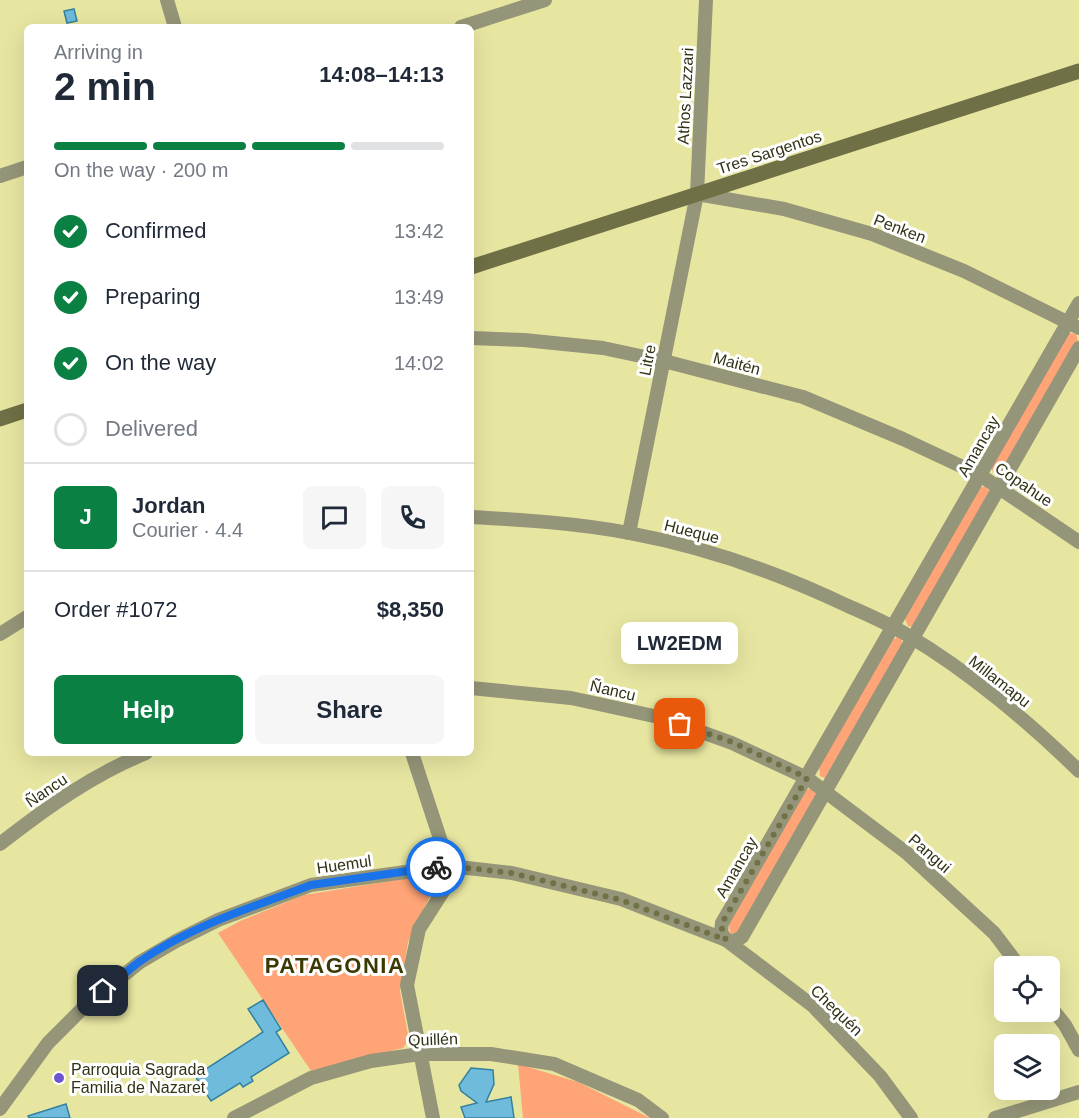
<!DOCTYPE html>
<html lang="en">
<head>
<meta charset="utf-8">
<style>
	body { margin:0; font-family:Arial,sans-serif; background:#f6f6f7; color:#1f2937; height:100vh; display:flex; flex-direction:column; font-size:22px; white-space:nowrap }
	* { box-sizing:border-box; margin:0 }
	p { font-size:20px; color:#747a83 }
	.icon { flex:none; width:33px; height:33px; fill:none; stroke:currentColor; stroke-width:2; stroke-linecap:round; stroke-linejoin:round }
	.map { position:relative; flex:1; overflow:hidden }
	.side { position:absolute; left:24px; top:24px; width:450px; height:732px; display:flex; flex-direction:column; background:#fff; border-radius:9px; box-shadow:0 6px 24px #0002 }
	.side>* { flex:none }
	.tools { position:absolute; left:994px; top:956px; display:grid; gap:12px }
	.tools a { display:grid; place-items:center; width:66px; height:66px; border-radius:9px; background:#fff; box-shadow:0 6px 24px #0002; font-size:30px }
	.pin { position:absolute; display:grid; place-items:center; width:51px; height:51px; color:#fff; margin:-26px; border-radius:12px; box-shadow:0 3px 9px #0006 }
	.courier { position:absolute; display:grid; place-items:center; width:60px; height:60px; margin:-30px; border:4px solid #1a73e8; border-radius:50%; background:#fff; color:#222; box-shadow:0 2px 8px #0007 }
	.bubble { position:absolute; height:42px; border-radius:9px; background:#fff; box-shadow:0 6px 24px #0002; font-size:20px; font-weight:700; line-height:42px; text-align:center }
	.overview em { font-style:normal; font-weight:700 }
	.overview div { display:flex; flex-direction:column-reverse }
	.overview { display:flex; align-items:center; justify-content:space-between; height:102px; padding:0 30px }
	h1 { font-size:39px; font-weight:700; line-height:45px }
	.bar { display:grid; grid-template-columns:repeat(4,1fr); gap:9px 6px; align-content:center; height:72px; padding:0 30px }
	.bar i { height:8px; border-radius:4px; background:#e0e1e3 }
	.bar .on { background:#0b8043 }
	.bar p { grid-column:span 4 }
	.line { display:flex; align-items:center; gap:15px; padding:0 30px; border-top:2px solid #e0e1e3 }
	.line div { flex:1 }
	.round { display:grid; place-items:center; flex:none; width:63px; height:63px; border-radius:9px; background:#f6f6f7 }
	ol { padding:0 30px; list-style:none }
	li { display:flex; align-items:center; gap:18px; height:66px }
	li p { margin-inline-start:auto }
	li .icon { padding:6px; border-radius:50%; background:#0b8043; color:#fff; stroke-width:4 }
	li:last-child { color:#747a83 }
	li i { width:33px; height:33px; border:3px solid #e0e1e3; border-radius:50% }
	.primary-button { display:flex; gap:12px; margin-top:auto; padding:12px 30px }
	.primary-button a { flex:1; height:69px; border-radius:9px; background:#0b8043; color:#fff; font-size:24px; font-weight:700; line-height:69px; text-align:center }
	.primary-button a+a { background:#f6f6f7; color:#1f2937 }
	.map>svg:first-child { display:block }
</style>
</head>
<body>
<div class="map">
<svg width="1079" height="1118" viewBox="0 0 1079 1118">
	<rect width="100%" height="100%" fill="#e7e6a1"/>
	<g fill="#fea476">
		<path d="M1069,333L1076,334L1078,341L1002,473L996,474L992,470V466Z"/>
		<path d="M985,486L991,493L913,627L908,626L905,619L979,488Z"/>
		<path d="M897,637L901,639L903,644L825,778L820,776L819,767L893,640Z"/>
		<path d="M811,788L816,792V796L737,933H730L729,924L806,790Z"/>
		<path d="M445,872L442,884L429,898L408,942L400,991L409,1040L403,1048L311,1071L218,933L240,921L304,895Z"/>
		<path d="M518,1064L578,1082L650,1118H523Z"/>
	</g>
	<g fill="#6fbbdc" stroke="#3381a0" stroke-width="1.5">
		<path d="M74,9L77,21L67,23L64,11Z"/>
		<path d="M263,1000L281,1029L276,1032L289,1053L251,1077L253,1081L243,1087L240,1083L211,1101L195,1076L263,1032L248,1009Z"/>
		<path d="M471,1068L493,1070L494,1084L486,1102L511,1097L514,1118H465L461,1107L477,1103L461,1091L459,1085Z"/>
		<path d="M66,1104L70,1118H29L28,1116Z"/>
	</g>
	<g fill="none" stroke-linecap="round" stroke-linejoin="round">
		<g stroke="#959579" stroke-width="14">
			<path d="M167,0L175,27"/>
			<path d="M461,27L545,0"/>
			<path d="M0,176L27,167"/>
			<path d="M697,194L784,209L872,234L964,271L1079,328"/>
			<path d="M471,338L524,340L603,348L664,361L803,397L903,439L980,475L1079,542"/>
			<path d="M471,517C524,520 577,523 629,533C705,547 779,573 848,606C869,615 889,624 909,636C968,671 1030,723 1079,771"/>
			<path d="M629,533L697,194L706,0"/>
			<path d="M0,634L27,617"/>
			<path d="M471,688L571,698L663,718L732,743L807,778L908,854L994,933L1019,966"/>
			<path d="M412,753L449,866V882L419,929L407,985L433,1118"/>
			<path d="M0,844C46,808 92,775 146,753"/>
			<path d="M726,940L721,932L722,923L1079,303"/>
			<path d="M726,940L734,941L742,937L1079,348"/>
			<path d="M1050,1006L1065,1025L1079,1050"/>
			<path d="M0,1109L48,1043L85,1006L140,962L176,941L218,920L311,885L449,866L512,873L621,899L726,940L813,1006L880,1076L911,1118"/>
			<path d="M234,1118L311,1078L371,1061L420,1054H491L554,1064L638,1100L662,1118"/>
			<path d="M995,1118L1079,1092"/>
		</g>
		<g stroke="#707046" stroke-width="15">
			<path d="M471,267L1079,71"/>
			<path d="M0,419L27,410"/>
		</g>
	</g>
	<g fill="none" stroke-linecap="round" stroke-linejoin="round">
		<path stroke="#717147" stroke-width="6" stroke-dasharray="0 10.8" d="M436,867L449,866L512,873L621,900L726,940L722,932V923L807,778L732,742L680,724"/>
		<path stroke="#1a73e8" stroke-width="8" d="M103,991C115,982 127,971 139,962C190,926 253,907 311,885L436,867"/>
	</g>
	<circle fill="#6c55ce" stroke="#fff" stroke-width="2" cx="59" cy="1078" r="6"/>
	<g text-anchor="middle" stroke-width="6" stroke-linejoin="round" paint-order="stroke">
		<g font-size="16" fill="#323216" stroke="#fff">
			<text transform="translate(685 96) rotate(-87)" y="6">Athos Lazzari</text>
			<text transform="translate(769 152) rotate(-18)" y="6">Tres Sargentos</text>
			<text transform="translate(900 228) rotate(21)" y="6">Penken</text>
			<text transform="translate(647 360) rotate(-79)" y="6">Litre</text>
			<text transform="translate(737 363) rotate(15)" y="6">Maitén</text>
			<text transform="translate(978 446) rotate(-60)" y="6">Amancay</text>
			<text transform="translate(1024 484) rotate(34)" y="6">Copahue</text>
			<text transform="translate(692 531) rotate(14)" y="6">Hueque</text>
			<text transform="translate(1000 681) rotate(38)" y="6">Millamapu</text>
			<text transform="translate(613 690) rotate(13)" y="6">Ñancu</text>
			<text transform="translate(46 790) rotate(-34)" y="6">Ñancu</text>
			<text transform="translate(930 853) rotate(41)" y="6">Pangui</text>
			<text transform="translate(344 864) rotate(-8)" y="6">Huemul</text>
			<text transform="translate(736 867) rotate(-60)" y="6">Amancay</text>
			<text transform="translate(837 1010) rotate(44)" y="6">Chequén</text>
			<text transform="translate(433 1039) rotate(-2)" y="6">Quillén</text>
		</g>
		<g font-size="16" fill="#323216" stroke="#fff" text-anchor="start">
			<text x="71" y="1075">Parroquia Sagrada<tspan x="71" dy="18">Familia de Nazaret</tspan></text>
		</g>
		<g font-size="22" font-weight="bold" letter-spacing="1.5" fill="#3b3902" stroke="#fff">
			<text x="335" y="973">PATAGONIA</text>
		</g>
	</g>
</svg>
<div class="tools">
<a><svg class="icon" aria-label="locate" viewBox="0 0 24 24"><circle cx="12" cy="12" r="6"/><path d="M12 2v4M12 18v4M2 12h4M18 12h4"/></svg></a>
<a><svg class="icon" aria-label="layers" viewBox="0 0 24 24"><path d="M12 4l9 5-9 5-9-5zM3 14l9 5 9-5"/></svg></a>
</div>
<div class="pin" style="left:680px;top:724px;background:#ea580c"><svg class="icon" aria-label="bag" viewBox="0 0 24 24"><path d="M5 8h14l-1 12H6zM9 8a3 3 0 0 1 6 0"/></svg></div>
<div class="pin" style="left:103px;top:991px;background:#1f2937"><svg class="icon" aria-label="home" viewBox="0 0 24 24"><path d="M3 11l9-7 9 7M6 9v11h12V9"/></svg></div>
<div class="courier" style="left:436px;top:867px"><svg class="icon" aria-label="bike" viewBox="0 0 24 24"><circle cx="6" cy="16" r="4"/><circle cx="18" cy="16" r="4"/><path d="M6 16l4-8h5l3 8M10 8l3 8H6M13 5h3"/></svg></div>
<div class="bubble" style="left:621px;top:622px;width:117px">LW2EDM</div>
<section class="side">
<div class="overview"><div><h1>2 min</h1><p>Arriving in</p></div><em>14:08–14:13</em></div>
<div class="bar"><i class="on"></i><i class="on"></i><i class="on"></i><i></i><p>On the way · 200 m</p></div>
<ol>
<li><svg class="icon" aria-label="check" viewBox="0 0 24 24"><path d="M5 12l5 5 9-10"/></svg>Confirmed<p>13:42</p></li>
<li><svg class="icon" aria-label="check" viewBox="0 0 24 24"><path d="M5 12l5 5 9-10"/></svg>Preparing<p>13:49</p></li>
<li><svg class="icon" aria-label="check" viewBox="0 0 24 24"><path d="M5 12l5 5 9-10"/></svg>On the way<p>14:02</p></li>
<li><i></i>Delivered</li>
</ol>
<div class="line" style="height:108px"><b class="round" style="background:#0b8043;color:#fff">J</b><div><b>Jordan</b><p>Courier · 4.4</p></div><a class="round"><svg class="icon" aria-label="chat" viewBox="0 0 24 24"><path d="M4 5h16v11H9l-5 4z"/></svg></a><a class="round"><svg class="icon" aria-label="phone" viewBox="0 0 24 24"><path d="M5 4h4l2 5-3 2q2 4 5 5l2-3 5 2v4C11 20 4 13 5 4z"/></svg></a></div>
<div class="line" style="height:78px"><div>Order #1072</div><b>$8,350</b></div>
<div class="primary-button"><a>Help</a><a>Share</a></div>
</section>
</div>
</body>
</html>
